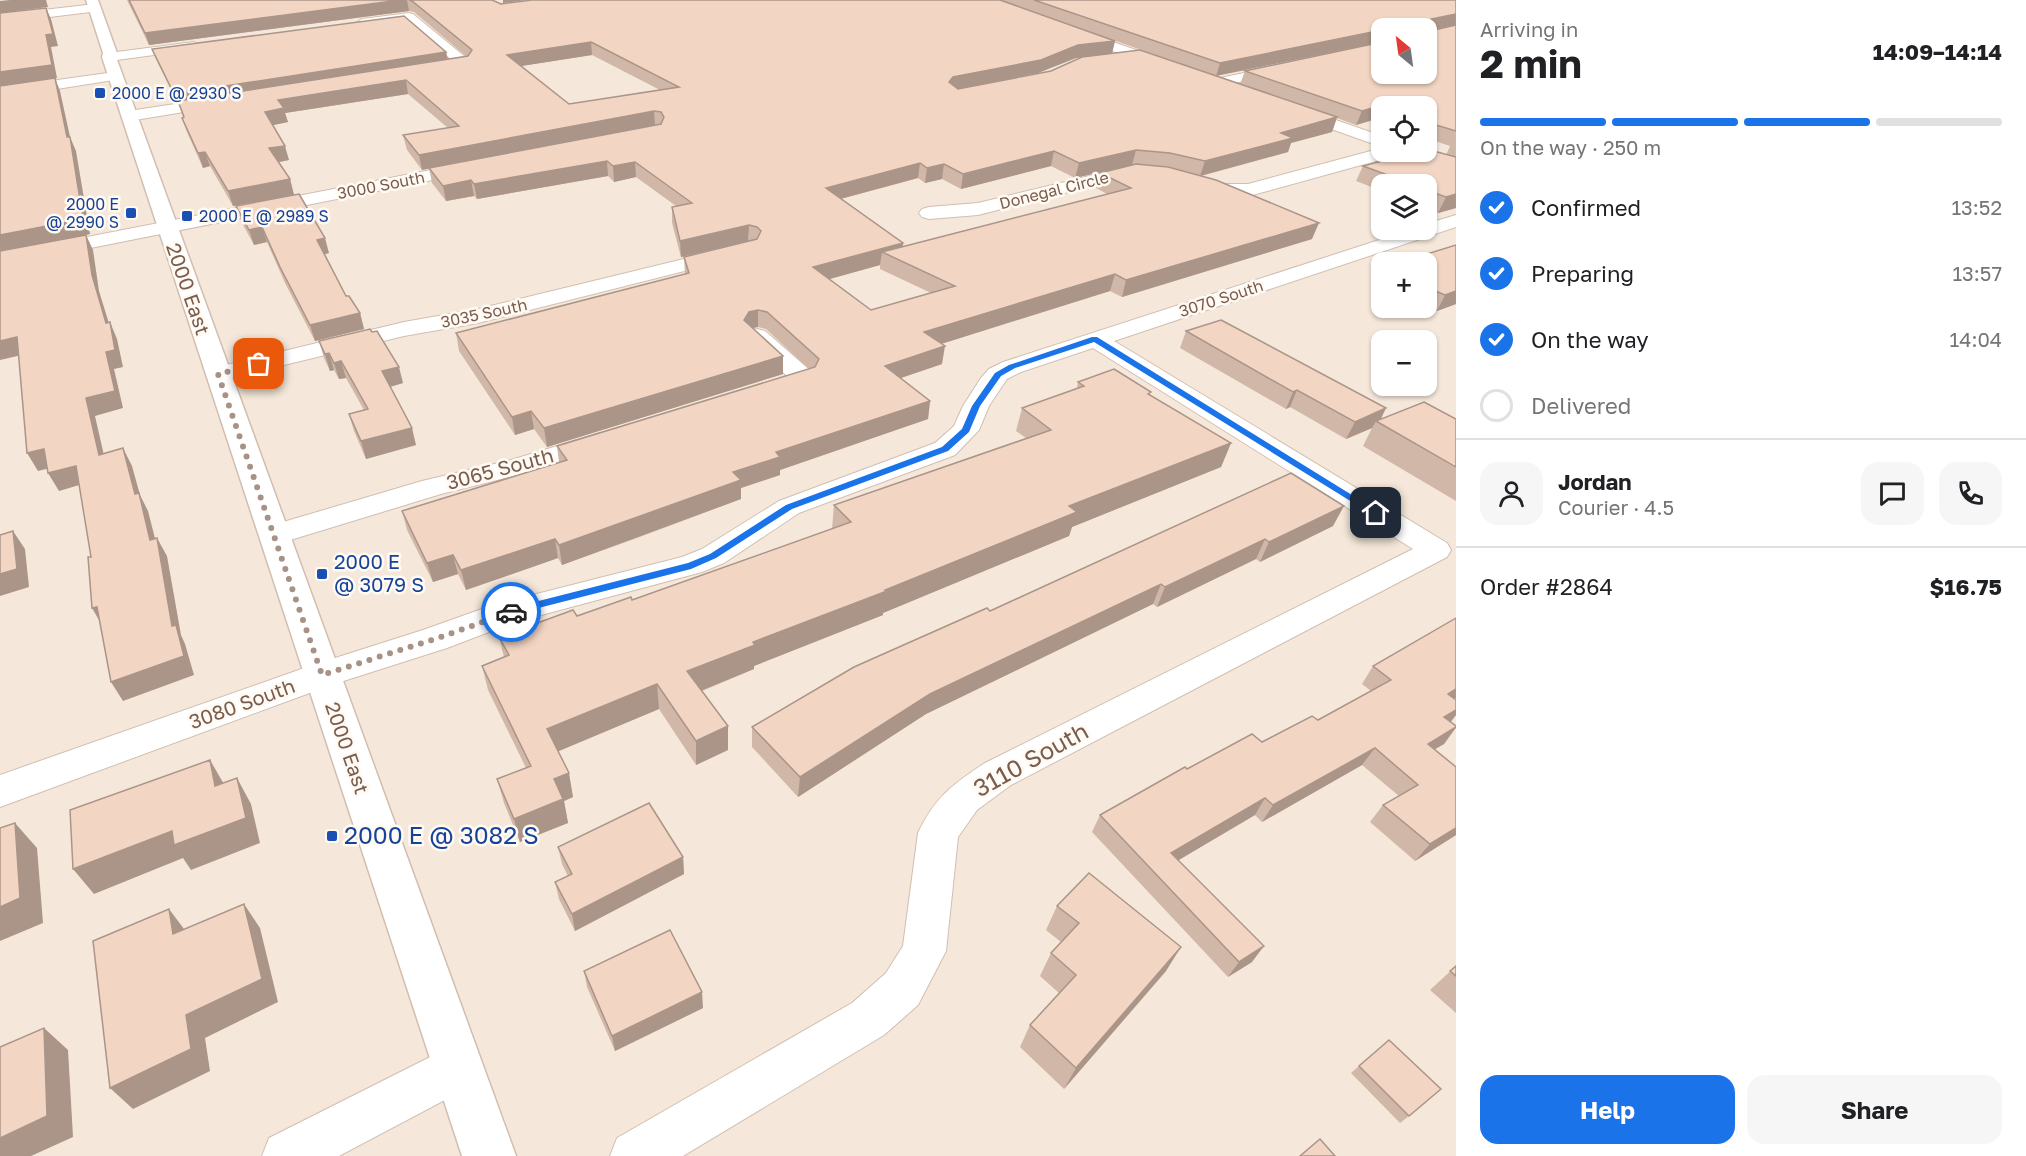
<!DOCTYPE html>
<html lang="en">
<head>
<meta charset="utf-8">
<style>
	body { margin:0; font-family:"Golos Text",sans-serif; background:#f6f6f6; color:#202124; height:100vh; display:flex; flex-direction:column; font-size:22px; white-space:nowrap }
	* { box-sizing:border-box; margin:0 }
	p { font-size:20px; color:#757577 }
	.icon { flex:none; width:33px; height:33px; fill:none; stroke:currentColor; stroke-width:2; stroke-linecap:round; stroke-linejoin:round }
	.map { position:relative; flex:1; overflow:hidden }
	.drawer { display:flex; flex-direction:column; background:#fff; width:570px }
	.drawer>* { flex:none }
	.needle { width:39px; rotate:331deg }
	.tools { position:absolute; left:1371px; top:18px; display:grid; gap:12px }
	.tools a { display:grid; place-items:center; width:66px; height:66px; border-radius:12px; background:#fff; box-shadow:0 2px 4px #0004; font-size:30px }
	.pin { position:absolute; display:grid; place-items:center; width:51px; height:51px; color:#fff; margin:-26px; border-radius:12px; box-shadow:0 3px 9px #0006 }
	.courier { position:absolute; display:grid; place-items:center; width:60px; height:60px; margin:-30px; border:4px solid #1a73e8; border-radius:50%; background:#fff; color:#222; box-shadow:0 2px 8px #0007 }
	.summary em { font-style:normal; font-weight:700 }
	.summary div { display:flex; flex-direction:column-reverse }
	.summary { display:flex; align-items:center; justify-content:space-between; height:102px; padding:0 24px }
	h1 { font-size:39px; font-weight:700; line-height:45px }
	.bar { display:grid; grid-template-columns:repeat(4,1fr); gap:9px 6px; align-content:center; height:72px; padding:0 24px }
	.bar i { height:8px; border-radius:4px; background:#e0e0e0 }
	.bar .current { background:#1a73e8 }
	.bar p { grid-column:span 4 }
	.line { display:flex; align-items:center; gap:15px; padding:0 24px; border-top:2px solid #e0e0e0 }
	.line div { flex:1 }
	.round { display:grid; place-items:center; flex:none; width:63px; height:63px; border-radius:18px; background:#f6f6f6 }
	ol { padding:0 24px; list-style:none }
	li { display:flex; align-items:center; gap:18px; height:66px }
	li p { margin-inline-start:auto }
	li .icon { padding:6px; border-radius:50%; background:#1a73e8; color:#fff; stroke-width:4 }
	li:last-child { color:#757577 }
	li i { width:33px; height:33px; border:3px solid #e0e0e0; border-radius:50% }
	.button { display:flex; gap:12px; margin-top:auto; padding:12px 24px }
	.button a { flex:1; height:69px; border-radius:18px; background:#1a73e8; color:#fff; font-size:24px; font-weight:700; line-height:69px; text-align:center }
	.button a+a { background:#f6f6f6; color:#202124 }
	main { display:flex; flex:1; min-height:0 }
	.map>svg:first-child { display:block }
</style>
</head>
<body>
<main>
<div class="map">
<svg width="1456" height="1156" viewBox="0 0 1456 1156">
	<rect width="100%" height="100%" fill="#fdf6ec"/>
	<path fill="#f5e8da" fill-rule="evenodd" d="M0,0H1456V1156H0ZM1382,28H1426V74H1382ZM1382,106H1426V152H1382ZM1382,184H1426V230H1382ZM1382,262H1426V308H1382ZM1382,340H1426V386H1382Z"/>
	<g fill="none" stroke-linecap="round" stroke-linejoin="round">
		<defs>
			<g id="minor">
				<path d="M95,4L101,8L99,11L0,23V15Z"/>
				<path d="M409,13L413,14L470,61L472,64L470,67H460L406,21L362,27L356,23L362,19Z"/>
				<path d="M1075,29L1171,62L1173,65L1171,68H1161L1070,36L1068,33L1070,30Z"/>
				<path d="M194,42L201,46L199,49L109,61L102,57L109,53Z"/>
				<path d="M1286,64L1293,68L1291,71L1216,87L1209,83L1211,80Z"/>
				<path d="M115,72L120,73L122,76L120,79L0,98V88Z"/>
				<path d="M221,97L229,102L226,105L129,121L121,116L129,111Z"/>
				<path d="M1295,106L1382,136V147L1289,114L1287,111L1289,108Z"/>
				<path d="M1382,148V152H1397L1394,156L1249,196H1221L1194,189L1191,185L1194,181L1200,180L1221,184H1248Z"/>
				<path d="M472,162L478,163L481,167L478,171L0,266V254Z"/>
				<path d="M1140,167L1146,168L1149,172L1146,176L1119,179L978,215L929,219L922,217L919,213L922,209L929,207L978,203L1119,169Z"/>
				<path d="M1456,215V227L1114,341L1447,543L1451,550L1447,557L1011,785L977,810L958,837L946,951L918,1005L884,1035L683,1156H610L617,1138L852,1003L886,973L903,946L918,833C935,797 953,784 985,763L1413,549L1093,348L1021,372L1007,379L989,406L979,430L955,455L799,513L724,563L702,572L515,622L447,648L334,684L0,807V775L310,666L423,630L493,605L682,557L702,549L779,501L935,443L954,426L963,406L981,378L989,369L1003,362L1410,230H1426V224Z"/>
				<path d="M725,249L732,251L735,255L732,259L478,323L404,336L218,381L209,379L206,374L209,369L218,367L404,322L478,309Z"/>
				<path d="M757,329L765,331L813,373L816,378L813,383L771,397L762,394L758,389L762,384L787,376L745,336L749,331Z"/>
				<path d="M600,433L610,435L613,441L610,447L529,472L441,494L274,545L263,542L259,535L263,528L422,481L511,460Z"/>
				<path d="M458,1043L475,1050L482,1067L475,1084L339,1156H262L269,1138Z"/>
			</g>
			<path id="tertiary" d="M86,0H98L117,53L116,57L516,1156H462L102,57L103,53Z"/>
		</defs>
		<use href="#minor" stroke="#d1beb0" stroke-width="2"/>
		<use href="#tertiary" stroke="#d1beb0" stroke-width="3"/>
		<use href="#minor" fill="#fff" fill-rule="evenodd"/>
		<use href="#tertiary" fill="#fff" fill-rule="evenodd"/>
	</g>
	<g fill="#d1b7a8" fill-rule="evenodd">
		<path d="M127,0H492L501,4L532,0H1456L1430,31L1456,25V208L1438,213L1426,208V184H1382V191L1356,181L1363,166L1446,155L1450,146L1426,138V106H1382V123L1373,120L1356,125L1337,118L1332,132L1291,143L1288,152L1201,176L1312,239L1122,297L1110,291L941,344L942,364L901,378L930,401L928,419L780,470V475L741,488V499L637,538L562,565L558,558L466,590L458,574L433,582L407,530L402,511L559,462L557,446L809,369L766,329L758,327L752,328L783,374L547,447L534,429L515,435L459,351L456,333L685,274L684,257L749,241L681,257L672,223V207L676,206L636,177L614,182L608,176L477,199L474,196L446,201L432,183L429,168L422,170L407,150L403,135L448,128L408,94L285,113L288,122L273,125L289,160L279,162L290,179L294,195L233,206L210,166L203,168L187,132L182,118H184L178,102H177L155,57L152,49L446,52L448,60L467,57L414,12L409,11L149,45ZM1047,17L1216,76L1382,28H1426L1382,74L1245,71L1240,84L1112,53ZM592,55L660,90L569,104L520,66ZM1095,56L1051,71L958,89L1038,73L1076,58ZM1132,165H1134L1100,173L1096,188L1107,194L903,247V243L841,199L918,178L925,183L942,179L961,189L1051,166L1075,178ZM880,265V269L931,293L871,310L829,279Z"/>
		<path d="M236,206L329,253L325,254L346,296L360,313L364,329L315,341L285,283L267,242L254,245L241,221Z"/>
		<path d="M1426,262L1456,304L1437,311L1426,306Z"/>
		<path d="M1186,331L1381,419H1456V501L1363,446L1372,428L1346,439L1290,407L1286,409L1180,348Z"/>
		<path d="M319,341L403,383L390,387L416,445L366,459L354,431L349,414L364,410L346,378L339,379L334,370L330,371L324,358Z"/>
		<path d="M1078,382L1150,395L1231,443L1221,467L1072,527L1069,536L883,613V615L754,666V669L702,691L728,750L696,765L659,709L558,751L573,797L564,801L568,823L520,842L504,803L497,779L526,768L488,690L482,666L504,657L499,637L632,600L832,529L834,505L1026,438L1016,431L1022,408L1077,388Z"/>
		<path d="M1291,473L1333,526L1260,562L1256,559L1157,607L1153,604L926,714L798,797L752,747V727L990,611Z"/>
		<path d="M1456,618V698L1454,699L1456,700V715L1450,722L1456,726V728L1444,744L1434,749L1456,767V835L1415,861L1370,822L1383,805L1399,796L1362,765L1262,822L1255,815L1178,860L1252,962L1228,977L1092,832L1100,815L1187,769L1262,742L1318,720L1371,691L1362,684L1373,666Z"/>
		<path d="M558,847L683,857L684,874L575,931L559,899L555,882L568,876L562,864Z"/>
		<path d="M1057,906L1166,971L1064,1089L1020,1047L1030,1025L1059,993L1040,976L1051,953L1061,942L1046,930Z"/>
		<path d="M1456,966V1013L1430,990Z"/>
		<path d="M584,971L703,1008L615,1051L587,987Z"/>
		<path d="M1359,1066L1409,1116L1400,1123L1351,1073Z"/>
	</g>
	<g fill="#aa9588">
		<path d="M10,0H46L48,7L0,13V1Z"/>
		<path d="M401,0H407L409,11L149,45L145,33Z"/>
		<path d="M503,0H527L503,3Z"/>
		<path d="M46,8L51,19L58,46L51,47L57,78H55L60,91L72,146L70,137L76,151L90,234L86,235L93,250L99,291L111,330L110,322L117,339L123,367L114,369L123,408L95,416L108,473L0,252V235L67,137L55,78L0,86V72L46,35Z"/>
		<path d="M1456,14V25L1426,31L1431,19Z"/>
		<path d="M1382,30V42L1216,76L1220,63Z"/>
		<path d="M1115,41L1112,54L1076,58L1038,73L952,90L949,82L953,77L1078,45Z"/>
		<path d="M591,42L592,55L509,68L507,55Z"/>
		<path d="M446,52L448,60L177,102L174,94Z"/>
		<path d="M406,80L408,94L285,113L288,122L269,126L265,112L278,100Z"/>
		<path d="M1379,106L1373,120L1356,125L1362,111Z"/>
		<path d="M654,111L655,125L422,170L419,155Z"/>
		<path d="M1337,117L1332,132L1291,143L1288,152L1200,176L1205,161L1281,133Z"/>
		<path d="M285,146L289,160L274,163L269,148Z"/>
		<path d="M1136,150L1132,165L1075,178L1079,163Z"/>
		<path d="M1054,151L1051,166L961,189L963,174Z"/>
		<path d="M205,152L210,166L203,168L198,153Z"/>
		<path d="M607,161L608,176L477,199L474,184Z"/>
		<path d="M635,162L636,177L614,182L613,166Z"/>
		<path d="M920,163L918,178L825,203L826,188Z"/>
		<path d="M944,164L942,179L925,183L927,168Z"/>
		<path d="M290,179L294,195L233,206L228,191Z"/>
		<path d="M471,180L474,196L446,201L443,186Z"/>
		<path d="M1456,194V208L1438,213L1446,197Z"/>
		<path d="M1319,223L1312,239L1122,297L1126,280Z"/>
		<path d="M749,225L748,241L681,257L680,241Z"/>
		<path d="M262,227L267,242L254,245L249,230Z"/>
		<path d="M325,238L329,253L322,255L317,240Z"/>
		<path d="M903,243L901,259L882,252L880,265L812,284L813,267Z"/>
		<path d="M1115,274L1110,291L922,350L924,332Z"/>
		<path d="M1456,291V304L1437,311L1445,295Z"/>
		<path d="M758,310V327L748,329L744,320L749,312Z"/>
		<path d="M360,313L364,329L315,341L310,325Z"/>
		<path d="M17,337L26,354L0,360V341Z"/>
		<path d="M945,346L942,364L883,384L885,366Z"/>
		<path d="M329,353L334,370L330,371L325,354Z"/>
		<path d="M783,356V374L547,447L544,428Z"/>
		<path d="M341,361L346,378L339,379L334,363Z"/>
		<path d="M399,367L403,383L386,388L382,371Z"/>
		<path d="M1297,390L1290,407L1286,409L1293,392Z"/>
		<path d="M930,401L928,419L780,470V475L741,488V499L562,565L559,545L733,472L776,452Z"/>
		<path d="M1386,408L1379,423L1376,421L1372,428L1346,439L1355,422Z"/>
		<path d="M531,411L534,429L515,435L512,417Z"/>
		<path d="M412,428L416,445L366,459L361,441Z"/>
		<path d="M1231,443L1221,467L1072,527L1069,536L883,613V615L754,666V669L688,696L687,671L753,642L885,590L1069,506Z"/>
		<path d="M123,448L132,466L140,495L139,493L148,511L160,558L150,540L135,494Z"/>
		<path d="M44,449L54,467L38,471L27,453Z"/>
		<path d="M76,466L86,483L59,491L48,473Z"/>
		<path d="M1344,506L1333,526L1260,562L1269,542Z"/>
		<path d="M13,531L25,549L29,587L0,596V574Z"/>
		<path d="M157,538L167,556L181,635L185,644L194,675L123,701L111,682L172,626Z"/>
		<path d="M555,539L558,558L466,590L461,570Z"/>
		<path d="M1265,539L1256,559L1157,607L1165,587Z"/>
		<path d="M453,555L458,574L433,582L427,563Z"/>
		<path d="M1161,584L1153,604L926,714L798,797L800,777L930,694Z"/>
		<path d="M97,607L103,627L92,608Z"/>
		<path d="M657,684L659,709L552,754L547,729Z"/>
		<path d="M1456,689V698L1435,711L1448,694Z"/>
		<path d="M1456,710V715L1450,723L1444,717Z"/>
		<path d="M728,726V750L696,765V741Z"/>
		<path d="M1456,727L1444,744L1415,761L1428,744Z"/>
		<path d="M1375,748L1362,765L1262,822L1273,805Z"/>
		<path d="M210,760L225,786H215Z"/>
		<path d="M569,773L573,797L564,801L568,823L520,842L514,819L554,779Z"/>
		<path d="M237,778L251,804L260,843L191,870L183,858L94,894L73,869L172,831Z"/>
		<path d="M1265,798L1255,815L1162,870L1171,853Z"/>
		<path d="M15,823L37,848L43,923L0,941V907Z"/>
		<path d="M1456,828V835L1415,861L1430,844Z"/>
		<path d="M683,857L684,874L575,931L572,914Z"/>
		<path d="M244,904L260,928L278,1002L205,1038L210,1071L133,1109L110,1088L186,1015Z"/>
		<path d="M169,909L187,933L173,934Z"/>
		<path d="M1264,946L1252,962L1228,977L1239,962Z"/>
		<path d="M1181,947L1166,971L1064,1089L1076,1068Z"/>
		<path d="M702,992L703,1008L615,1051L612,1036Z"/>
		<path d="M44,1028L68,1050L73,1137L31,1156H0V1138Z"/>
	</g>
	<g fill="#f3d5c3" stroke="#aa9588" stroke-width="1.5" fill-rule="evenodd">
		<path d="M129,0H401L145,33Z"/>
		<path d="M409,0H492L501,4L532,0H1000L1115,41L1078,45L1041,60L953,77L949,82L958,89L1051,71L1082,57L1140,50L1337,117L1281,133L1293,138L1205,161L1170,153L1136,150L1079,163L1054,151L963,174L944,164L927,168L920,163L826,188L903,243L813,267L871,310L955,286L882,252L1131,188L1100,173L1136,164L1168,167L1216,180L1319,223L1126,280L1115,274L924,332L945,346L885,366L930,401L776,452L780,457L733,472L741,480L559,545L555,539L461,570L453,555L427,563L402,511L567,460L557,446L815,367L819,359L767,312L758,310L749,312L744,320L783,356L544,428L531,411L512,417L456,333L689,273L684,257L757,239L761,231L757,227L749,225L680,241L672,207L692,203L635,162L613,166L607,161L474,184L471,180L443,186L429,168L661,124L664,117L661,112L654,111L419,155L403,135L459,126L406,80L278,100L284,108L265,112L285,146L269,148L290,179L228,191L205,152L198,153L182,118L184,117L178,101L468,56L472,50L412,1ZM591,42L679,87L569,104L507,55Z"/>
		<path d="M1034,0H1456V14L1431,19L1430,31L1456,25V131L1426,122V106L1382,107L1379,106L1362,111L1245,71L1382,42V74H1426V28H1382V30L1220,63Z"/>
		<path d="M46,8L53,34L46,35L52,65L0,72V13Z"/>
		<path d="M404,16L446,52L174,94L152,49Z"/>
		<path d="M55,78L67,137H70L83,219L0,235V86Z"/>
		<path d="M1426,149L1456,157V194L1446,197L1426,190V184H1412L1363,166L1416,152H1426Z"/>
		<path d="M299,194L325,238L317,240L346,296H349L360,313L310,325L280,267L262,227L249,230L236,206Z"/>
		<path d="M86,235L92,275L106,323L110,322L115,350L106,352L115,391L86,398L99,455L123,448L135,494L139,493L150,540L157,538L172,626L176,625L184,656L111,682L97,607L92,608L88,557H91L76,466L48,473L44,449L27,453L17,337L0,341V251Z"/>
		<path d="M1456,245V291L1445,295L1426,287V262H1401Z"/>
		<path d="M1221,320L1386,408L1355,422L1297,390L1293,392L1186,331Z"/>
		<path d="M370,329L372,332L377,331L399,367L382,371L412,428L361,441L349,414L368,409L341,361L334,363L329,353L325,354L319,341Z"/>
		<path d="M1114,369L1151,392L1148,394L1231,443L1069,506L1077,512L885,590L887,591L753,642L755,645L687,671L728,726L696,741L657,684L547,729L569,773L554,779L563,799L514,819L497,779L531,766L482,666L509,655L499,637L573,610L577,616L631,597L632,600L851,522L834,505L1051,430L1022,408L1084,386L1078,382Z"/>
		<path d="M1424,402L1456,419V467L1376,421Z"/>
		<path d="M1291,473L1344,506L1269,542L1265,539L1165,587L1161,584L930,694L800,777L752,727L854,667L987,608L990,611Z"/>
		<path d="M13,531L17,569L0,574V535Z"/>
		<path d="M1456,618V689L1448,694L1456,700V710L1444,717L1456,726V727L1428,744L1456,767V828L1430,844L1383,805L1418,785L1375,748L1273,805L1265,798L1171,853L1264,946L1239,962L1100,815L1185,767L1187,769L1252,734L1262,742L1312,716L1318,720L1391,680L1373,666Z"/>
		<path d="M210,760L215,786L237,778L246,818L174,845L172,831L73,869L70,810Z"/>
		<path d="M649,803L683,857L572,914L555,882L572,874L558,847Z"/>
		<path d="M15,823L20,898L0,907V828Z"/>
		<path d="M1089,873L1181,947L1076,1068L1030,1025L1076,975L1051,953L1079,923L1057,906Z"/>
		<path d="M244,904L262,979L186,1015L191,1049L110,1088L93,941L169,909L173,934Z"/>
		<path d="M670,930L702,992L612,1036L584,971Z"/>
		<path d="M1456,966V976L1450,971Z"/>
		<path d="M44,1028L47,1116L0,1138V1047Z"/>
		<path d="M1389,1040L1441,1089L1409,1116L1359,1066Z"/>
		<path d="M1320,1139L1335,1156H1300Z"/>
	</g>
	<path fill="#1a73e8" d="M1092,337H1097L1381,513L1373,515L1094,342L1015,368L1001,376L980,406L969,432L948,451L792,509L716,558L691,569L511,615L506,612L511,608L688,563L710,554L786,505L942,447L962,429L972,406L995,373L1009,365Z"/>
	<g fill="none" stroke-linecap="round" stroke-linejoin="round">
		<path stroke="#a89285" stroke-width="6" stroke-dasharray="0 10.8" d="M259,364L218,374L322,675L435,639L511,612"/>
	</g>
	<g fill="#1a4fb4" stroke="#fffaf3" stroke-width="2">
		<rect x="94" y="87" width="12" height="12" rx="3"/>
		<rect x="125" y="207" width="12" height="12" rx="3"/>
		<rect x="181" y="210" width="12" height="12" rx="3"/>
		<rect x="316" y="568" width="12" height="12" rx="3"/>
		<rect x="326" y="830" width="12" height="12" rx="3"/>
	</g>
	<g text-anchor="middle" stroke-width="5" stroke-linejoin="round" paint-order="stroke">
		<g font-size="16" fill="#164399" stroke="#fffaf3" text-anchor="start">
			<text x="112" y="99">2000 E @ 2930 S</text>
			<text x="119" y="210" text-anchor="end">2000 E<tspan x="119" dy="18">@ 2990 S</tspan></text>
			<text x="199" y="222">2000 E @ 2989 S</text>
		</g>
		<g font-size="16" fill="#7a5c4d" stroke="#fffaf3">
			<text transform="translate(381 185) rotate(-11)" y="6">3000 South</text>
			<text transform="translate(1054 190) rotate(-14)" y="6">Donegal Circle</text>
			<text transform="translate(1221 298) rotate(-18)" y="6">3070 South</text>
			<text transform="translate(484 313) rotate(-12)" y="6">3035 South</text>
		</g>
		<g font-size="20" fill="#7a5c4d" stroke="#fffaf3">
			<text transform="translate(188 289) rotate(71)" y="7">2000 East</text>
			<text transform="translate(500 469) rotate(-15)" y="7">3065 South</text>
			<text transform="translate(242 704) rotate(-20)" y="7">3080 South</text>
			<text transform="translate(347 748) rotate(71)" y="7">2000 East</text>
		</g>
		<g font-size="20" fill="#164399" stroke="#fffaf3" text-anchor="start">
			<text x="334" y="569">2000 E<tspan x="334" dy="23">@ 3079 S</tspan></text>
		</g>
		<g font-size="24" fill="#7a5c4d" stroke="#fffaf3">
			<text transform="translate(1031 760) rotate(-29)" y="8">3110 South</text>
		</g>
		<g font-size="24" fill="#164399" stroke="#fffaf3" text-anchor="start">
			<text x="344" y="844">2000 E @ 3082 S</text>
		</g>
	</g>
</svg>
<div class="tools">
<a><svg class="needle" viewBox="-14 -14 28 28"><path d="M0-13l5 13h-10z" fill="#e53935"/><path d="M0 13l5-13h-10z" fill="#757577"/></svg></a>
<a><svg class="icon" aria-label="locate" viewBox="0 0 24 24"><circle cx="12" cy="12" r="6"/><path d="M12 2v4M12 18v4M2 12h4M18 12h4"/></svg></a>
<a><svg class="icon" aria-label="layers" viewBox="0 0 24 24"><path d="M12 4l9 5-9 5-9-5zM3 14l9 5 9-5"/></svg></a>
<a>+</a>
<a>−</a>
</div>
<div class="pin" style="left:259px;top:364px;background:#ea580c"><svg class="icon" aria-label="bag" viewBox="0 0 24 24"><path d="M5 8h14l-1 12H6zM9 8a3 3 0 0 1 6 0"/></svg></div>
<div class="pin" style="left:1376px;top:513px;background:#1f2937"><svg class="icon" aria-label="home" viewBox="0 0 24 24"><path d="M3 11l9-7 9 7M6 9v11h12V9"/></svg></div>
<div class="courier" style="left:511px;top:612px"><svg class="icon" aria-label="car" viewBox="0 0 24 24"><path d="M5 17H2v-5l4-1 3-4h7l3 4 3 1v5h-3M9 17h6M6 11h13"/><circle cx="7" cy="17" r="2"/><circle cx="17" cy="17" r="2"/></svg></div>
</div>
<section class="drawer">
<div class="summary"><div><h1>2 min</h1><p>Arriving in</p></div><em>14:09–14:14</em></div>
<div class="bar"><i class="current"></i><i class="current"></i><i class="current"></i><i></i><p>On the way · 250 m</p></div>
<ol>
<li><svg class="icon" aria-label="check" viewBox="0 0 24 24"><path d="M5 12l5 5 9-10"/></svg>Confirmed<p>13:52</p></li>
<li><svg class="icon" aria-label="check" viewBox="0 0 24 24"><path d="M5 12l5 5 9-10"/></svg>Preparing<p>13:57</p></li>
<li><svg class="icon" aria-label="check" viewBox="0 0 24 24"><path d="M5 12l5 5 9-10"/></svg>On the way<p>14:04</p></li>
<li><i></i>Delivered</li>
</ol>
<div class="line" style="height:108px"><a class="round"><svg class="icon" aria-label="person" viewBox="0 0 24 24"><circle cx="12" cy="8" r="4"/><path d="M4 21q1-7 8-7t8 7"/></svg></a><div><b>Jordan</b><p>Courier · 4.5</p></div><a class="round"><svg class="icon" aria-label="chat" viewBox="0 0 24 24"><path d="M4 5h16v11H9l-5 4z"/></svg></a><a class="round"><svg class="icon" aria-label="phone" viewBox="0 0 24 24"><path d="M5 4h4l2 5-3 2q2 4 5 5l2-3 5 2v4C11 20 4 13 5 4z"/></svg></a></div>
<div class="line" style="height:78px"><div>Order #2864</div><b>$16.75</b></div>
<div class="button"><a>Help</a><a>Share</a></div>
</section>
</main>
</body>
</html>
